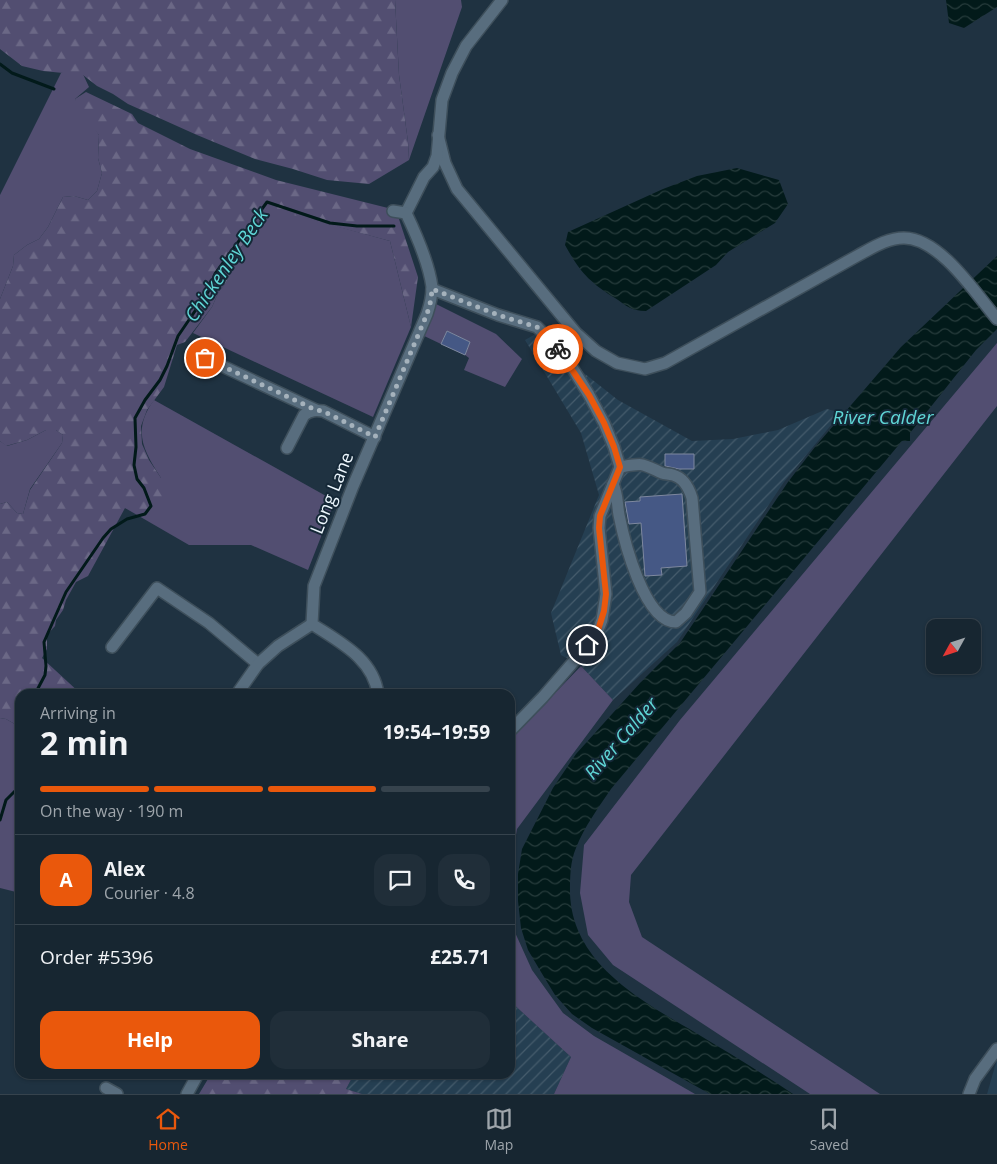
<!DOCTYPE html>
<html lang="en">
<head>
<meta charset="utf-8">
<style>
	body { margin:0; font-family:"Open Sans",sans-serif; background:#202e39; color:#f1f3f6; height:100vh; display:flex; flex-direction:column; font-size:19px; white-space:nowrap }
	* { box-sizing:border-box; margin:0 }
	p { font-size:16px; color:#9ea5ab }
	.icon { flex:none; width:28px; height:28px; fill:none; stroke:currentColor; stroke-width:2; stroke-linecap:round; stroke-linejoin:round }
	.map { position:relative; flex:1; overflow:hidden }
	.side { position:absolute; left:15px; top:689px; width:500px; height:390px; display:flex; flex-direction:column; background:#172631; border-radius:15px; box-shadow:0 1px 4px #0004,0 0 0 1px #36434d }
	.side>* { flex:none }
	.needle { width:32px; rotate:230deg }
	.fabs { position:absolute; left:926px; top:619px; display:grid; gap:10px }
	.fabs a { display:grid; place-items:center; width:55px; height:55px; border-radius:10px; background:#172631; box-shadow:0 1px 4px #0004,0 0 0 1px #36434d; font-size:25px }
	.pin { position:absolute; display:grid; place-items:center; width:42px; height:42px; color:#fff; margin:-21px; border:2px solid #fff; border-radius:50%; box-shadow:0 1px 5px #0007 }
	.courier { position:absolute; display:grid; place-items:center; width:50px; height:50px; margin:-25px; border:4px solid #ea580c; border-radius:50%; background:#fff; color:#222; box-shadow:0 1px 6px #0007 }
	.head em { font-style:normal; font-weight:700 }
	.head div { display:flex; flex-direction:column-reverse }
	.head { display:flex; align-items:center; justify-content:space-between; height:85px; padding:0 25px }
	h1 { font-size:32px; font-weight:700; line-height:38px }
	.bar { display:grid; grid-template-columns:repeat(4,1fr); gap:8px 5px; align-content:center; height:60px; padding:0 25px }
	.bar i { height:6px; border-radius:4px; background:#36434d }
	.bar .current { background:#ea580c }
	.bar p { grid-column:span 4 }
	.line { display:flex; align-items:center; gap:12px; padding:0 25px; border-top:1px solid #36434d }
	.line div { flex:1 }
	.round { display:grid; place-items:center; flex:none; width:52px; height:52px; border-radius:15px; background:#202e39 }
	.primary-button { display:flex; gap:10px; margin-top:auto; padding:10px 25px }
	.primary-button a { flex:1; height:58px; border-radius:15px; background:#ea580c; color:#fff; font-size:20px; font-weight:700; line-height:58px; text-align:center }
	.primary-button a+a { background:#202e39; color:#f1f3f6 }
	.menu { display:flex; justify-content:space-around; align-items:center; height:70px; border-top:1px solid #36434d; background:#172631; font-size:14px; color:#9ea5ab }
	.menu a { display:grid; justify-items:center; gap:2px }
	.menu .current { color:#ea580c }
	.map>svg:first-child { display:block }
</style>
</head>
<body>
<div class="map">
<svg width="997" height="1094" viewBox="0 0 997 1094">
	<defs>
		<pattern id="industrial-furrows" width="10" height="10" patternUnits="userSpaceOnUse" patternTransform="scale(1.25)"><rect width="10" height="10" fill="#253f52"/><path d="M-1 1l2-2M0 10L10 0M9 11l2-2" fill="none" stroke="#455c6c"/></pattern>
		<pattern id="forest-firs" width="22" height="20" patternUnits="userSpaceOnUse" patternTransform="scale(1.25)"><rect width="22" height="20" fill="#524e71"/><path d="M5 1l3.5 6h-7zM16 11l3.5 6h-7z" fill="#6b6886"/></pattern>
		<pattern id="water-waves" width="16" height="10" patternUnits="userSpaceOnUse" patternTransform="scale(1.25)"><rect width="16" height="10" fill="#021a1a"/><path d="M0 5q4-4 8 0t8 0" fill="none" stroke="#273c3c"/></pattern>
	</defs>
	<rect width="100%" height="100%" fill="#1f3241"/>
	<path fill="#253f52" d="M997,1059V1094H987Z"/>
	<g fill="url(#industrial-furrows)">
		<path d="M548,327L580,370L618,400L692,441L733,439L778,430L827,409L841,413L784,482L677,642L613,700L581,666L561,655L551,613L599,495L581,433L525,340Z"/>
		<path d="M510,1001L571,1057L554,1094H362L346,1089L354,1074H510Z"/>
	</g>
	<g fill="#524e71">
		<path d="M395,0H461L462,7L409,160L408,142L399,75Z"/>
		<path d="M82,72L89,87L75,99L99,135L98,158L102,173L97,191L88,200L74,196L63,197L48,227L39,239L27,245L14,255L13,266L0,299V195L61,73Z"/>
		<path d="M267,207L390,241L411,327L373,417L193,333L212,307L219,291L226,283L238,252L249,235L259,222Z"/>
		<path d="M434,303L496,334L522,359L505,387L464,370L469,358L465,355L470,342L447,331L441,344L420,334Z"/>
		<path d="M997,343V406L631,875L629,902L642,937L880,1094H810L613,965L588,935L580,893L584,845L680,720Z"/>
		<path d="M154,400L335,501L308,570L251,545H189L125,508L161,478C143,450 132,430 154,400Z"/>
		<path d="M46,430H56L63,435L62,443L30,489L23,514L17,513L7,502L0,504V441L7,446L27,440Z"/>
		<path d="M581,666L613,700L517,829L512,859L513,928L532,970L563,1013L594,1036L695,1094H554L571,1057L510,1001V740Z"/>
		<path d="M0,718L6,719L20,727V893L0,888Z"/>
	</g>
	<g fill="url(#forest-firs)">
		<path d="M0,0H395L399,75L408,142L409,160L369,184L327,180L293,169L255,159L197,135L128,104L113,94L97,86L83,75L43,71L22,66L0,49Z"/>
		<path d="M86,92L132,114L138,123L190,149L276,180L396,210L418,277L411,327L390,241L267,208L259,222L249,235L238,252L226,283L219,291L212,307L185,342L177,345L164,387L147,410L141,426L142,444L149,460L161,478L163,500C147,513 144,514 125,508L88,576L76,582L66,600L63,610L56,620L55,626L47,635V649L42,658L81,694H20V727L6,719L0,718V504L7,502L17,513L23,514L30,490L62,443L63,435L56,430H46L27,440L6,446L0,441V299L13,266L14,255L27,245L39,239L48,227L63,197L74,196L88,200L97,191L102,173L98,158L99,135L80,113L75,99Z"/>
		<path d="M211,1074H354L346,1089L362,1094H199Z"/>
	</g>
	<g fill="url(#water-waves)">
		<path d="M946,0H997V7L964,28L949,23Z"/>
		<path d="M737,168L779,180L788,204L775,223L728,252L716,265L646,311C631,311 627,306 615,298C589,282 580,272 565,245L568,232L663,189L697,176Z"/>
		<path d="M997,256V329L976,350L910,433V441H902L611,789C599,807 584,827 576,848C570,862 570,877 570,893C572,964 642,1001 696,1033C729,1053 762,1073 793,1094H710L592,1028L572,1014L555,995L541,972L528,950L521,928L518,901V874L522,849L553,788L576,754L640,683L680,643L788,482L815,447L901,347Z"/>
	</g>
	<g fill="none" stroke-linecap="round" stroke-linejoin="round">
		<g stroke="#021a1a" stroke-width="3">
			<path d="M0,64L12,73L54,89"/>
			<path d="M35,694L45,675L46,666L44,642L66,592L103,538L111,529L127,519L145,514L151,506L144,488L137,479L134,465L136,447L135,418L145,400L160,380L167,366L178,336L208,292L215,274L267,202L330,223L357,226H394"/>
			<path d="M0,820L6,800L20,786"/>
		</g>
	</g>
	<g fill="#455885" stroke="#7e889f">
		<path d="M447,331L470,342L465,355L441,344Z"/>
		<path d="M665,454H694V469H679L665,466Z"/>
		<path d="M682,494L687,566L661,568L662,575L645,576L641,523L629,524L625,502L640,501V497Z"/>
	</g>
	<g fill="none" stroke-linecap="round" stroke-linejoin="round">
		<defs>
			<g id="minor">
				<path d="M438,135L445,163L457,189L576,333L596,351L617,363L645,369L665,363L857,256C872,248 887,238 904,238C940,238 976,294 997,319"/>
				<path d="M406,213L424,177L433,167L437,156L442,100L452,73L466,46L502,0"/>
				<path d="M432,289L498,315L537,327L543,333L568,361L589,395L604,423L614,447L620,467L600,516L599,528L606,594L602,620L598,630L575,660L543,697L510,731"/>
				<path d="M205,358L316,410"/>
				<path d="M287,448L304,415C311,410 316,410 323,411L375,437"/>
				<path d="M613,484C618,495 617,504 619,515C624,540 644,622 676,622L686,613L700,592L692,498C689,488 684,478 673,475C669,474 665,474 662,473C640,463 644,463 620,467"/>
				<path d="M112,647L157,588L209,623L258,664"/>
				<path d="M237,694L258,664L278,646L312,624"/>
				<path d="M378,694C373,658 339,642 312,624L314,586L353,486L427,314C430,305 432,296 432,287C429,263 416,234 406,213L393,211"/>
				<path d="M106,1088L117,1094"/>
				<path d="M187,1094L198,1074"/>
				<path d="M969,1094L975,1079L997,1049"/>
			</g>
		</defs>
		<use href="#minor" stroke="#3e4f5b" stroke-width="14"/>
		<use href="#minor" stroke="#586d7e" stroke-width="11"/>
	</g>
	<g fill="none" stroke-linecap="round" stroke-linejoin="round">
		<path stroke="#a5b2bc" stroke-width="5" stroke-dasharray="0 9" d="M205,358L316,410L323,411L375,437L427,314L431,300L432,289L498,315L537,327L543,332L558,349"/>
		<path stroke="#ea580c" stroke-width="6" d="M558,349L589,395L604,423L614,447L620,467L600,516L599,528L606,594L604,611L598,630L587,645"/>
	</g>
	<g text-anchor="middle" stroke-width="4" stroke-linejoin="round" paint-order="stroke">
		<g font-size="18" fill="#edf7fe" stroke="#152837">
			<text transform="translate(332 493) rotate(-68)" y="6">Long Lane</text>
		</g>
		<g font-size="19" font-style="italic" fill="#5fd6d6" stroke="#152837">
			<text transform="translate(226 265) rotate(-56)" y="7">Chickenley Beck</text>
			<text x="883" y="424">River Calder</text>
			<text transform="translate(621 738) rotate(-49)" y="7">River Calder</text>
		</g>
	</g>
</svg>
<div class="fabs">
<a><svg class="needle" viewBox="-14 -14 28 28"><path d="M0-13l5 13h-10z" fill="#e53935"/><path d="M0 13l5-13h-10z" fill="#9ea5ab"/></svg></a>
</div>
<div class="pin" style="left:205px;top:358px;background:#ea580c"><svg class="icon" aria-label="bag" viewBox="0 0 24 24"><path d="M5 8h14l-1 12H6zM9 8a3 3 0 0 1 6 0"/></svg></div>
<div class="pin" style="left:587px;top:645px;background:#1f2937"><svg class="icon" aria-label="home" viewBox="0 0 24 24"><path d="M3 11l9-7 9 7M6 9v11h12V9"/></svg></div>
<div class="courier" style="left:558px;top:349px"><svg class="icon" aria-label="bike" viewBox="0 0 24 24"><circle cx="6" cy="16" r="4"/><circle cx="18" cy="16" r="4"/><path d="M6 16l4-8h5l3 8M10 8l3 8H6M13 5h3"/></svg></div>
<section class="side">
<div class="head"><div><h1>2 min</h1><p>Arriving in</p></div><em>19:54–19:59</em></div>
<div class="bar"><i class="current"></i><i class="current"></i><i class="current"></i><i></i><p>On the way · 190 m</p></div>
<div class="line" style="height:90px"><b class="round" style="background:#ea580c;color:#fff">A</b><div><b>Alex</b><p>Courier · 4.8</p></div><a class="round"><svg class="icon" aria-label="chat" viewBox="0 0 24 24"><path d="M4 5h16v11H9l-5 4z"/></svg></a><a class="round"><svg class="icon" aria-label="phone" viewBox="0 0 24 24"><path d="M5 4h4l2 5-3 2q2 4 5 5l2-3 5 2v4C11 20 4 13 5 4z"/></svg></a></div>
<div class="line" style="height:65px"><div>Order #5396</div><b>£25.71</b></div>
<div class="primary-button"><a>Help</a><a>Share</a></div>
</section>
</div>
<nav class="menu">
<a class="current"><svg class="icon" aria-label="home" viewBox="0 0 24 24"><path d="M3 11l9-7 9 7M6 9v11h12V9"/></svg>Home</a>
<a><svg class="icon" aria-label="map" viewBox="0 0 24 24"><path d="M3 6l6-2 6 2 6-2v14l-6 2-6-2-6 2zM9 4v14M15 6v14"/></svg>Map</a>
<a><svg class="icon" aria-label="saved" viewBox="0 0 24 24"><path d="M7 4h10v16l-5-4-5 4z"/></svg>Saved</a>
</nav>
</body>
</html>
